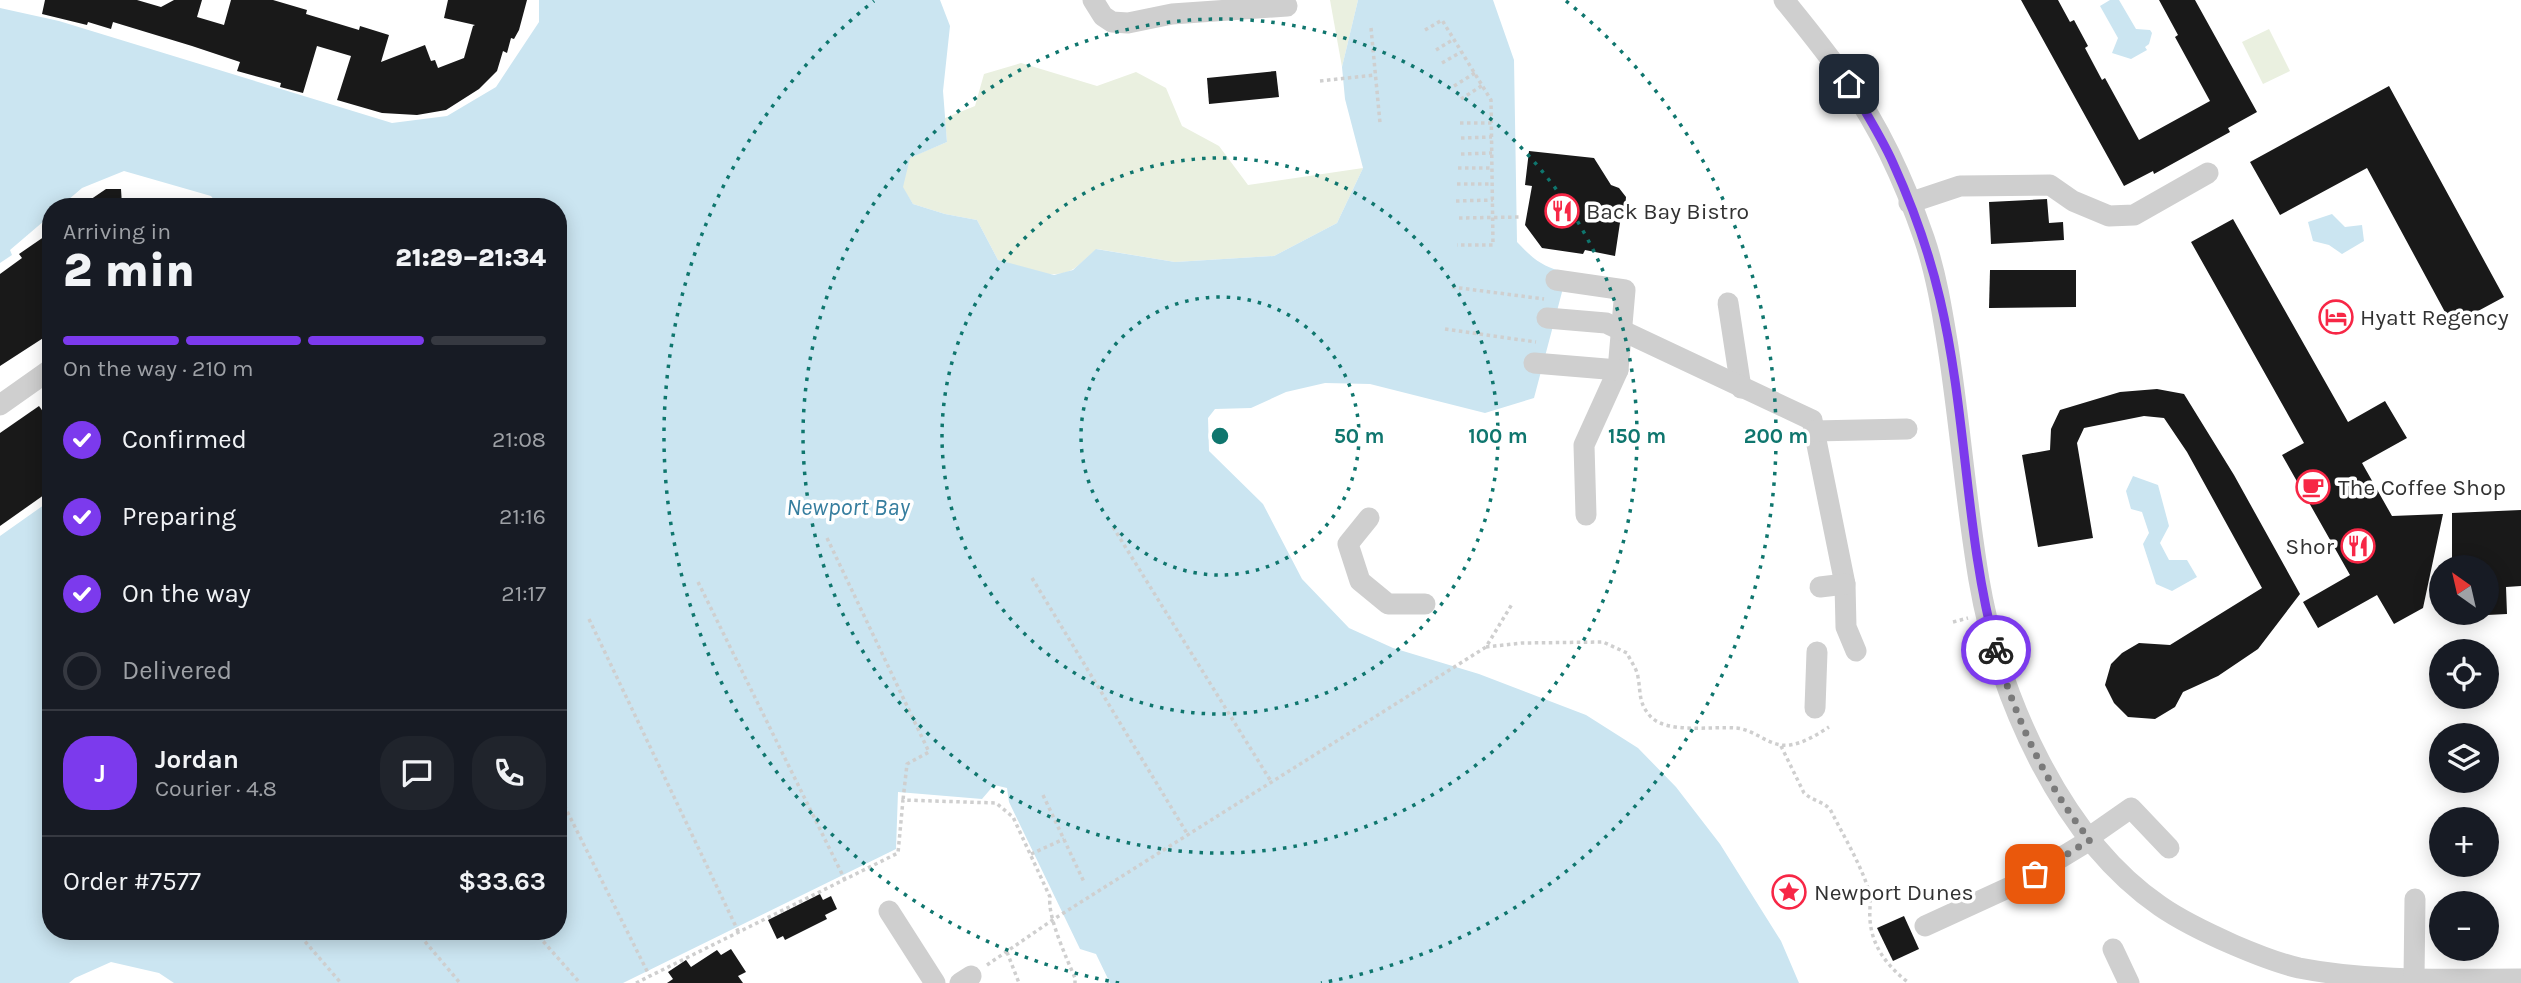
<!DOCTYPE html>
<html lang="en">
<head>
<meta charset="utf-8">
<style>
	body { margin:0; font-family:Karla,sans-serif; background:#20242c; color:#f1f3f6; height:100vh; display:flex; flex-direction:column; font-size:26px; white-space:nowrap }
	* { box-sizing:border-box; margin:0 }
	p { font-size:23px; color:#9ea1a6 }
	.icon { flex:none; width:38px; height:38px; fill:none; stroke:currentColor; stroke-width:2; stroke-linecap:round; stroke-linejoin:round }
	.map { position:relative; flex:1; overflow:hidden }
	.sheet { position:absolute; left:42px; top:198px; width:525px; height:742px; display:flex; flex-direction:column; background:#171b24; border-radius:28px; box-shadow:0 4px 18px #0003 }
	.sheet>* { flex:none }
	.needle { width:46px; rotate:326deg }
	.controls { position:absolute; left:2429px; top:555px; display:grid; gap:14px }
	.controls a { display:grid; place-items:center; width:70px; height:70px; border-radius:50%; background:#171b24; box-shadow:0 4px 18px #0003; font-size:35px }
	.pin { position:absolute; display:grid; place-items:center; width:60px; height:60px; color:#fff; margin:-30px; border-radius:14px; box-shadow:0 4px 10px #0006 }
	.courier { position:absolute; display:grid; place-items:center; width:70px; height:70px; margin:-35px; border:5px solid #7c3aed; border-radius:50%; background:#fff; color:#222; box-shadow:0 2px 9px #0007 }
	.summary em { font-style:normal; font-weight:800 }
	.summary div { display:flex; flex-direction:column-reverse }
	.summary { display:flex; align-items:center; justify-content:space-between; height:119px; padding:0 21px }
	h1 { font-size:46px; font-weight:800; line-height:52px }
	.bar { display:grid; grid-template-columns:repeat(4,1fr); gap:10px 7px; align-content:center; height:84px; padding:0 21px }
	.bar i { height:9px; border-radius:5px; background:#363941 }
	.bar .current { background:#7c3aed }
	.bar p { grid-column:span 4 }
	.line { display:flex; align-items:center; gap:18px; padding:0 21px; border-top:2px solid #363941 }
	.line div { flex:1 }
	.round { display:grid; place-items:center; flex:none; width:74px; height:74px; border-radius:28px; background:#20242c }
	ol { padding:0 21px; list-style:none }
	li { display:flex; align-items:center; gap:21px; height:77px }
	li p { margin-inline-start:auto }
	li .icon { padding:7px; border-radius:50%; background:#7c3aed; color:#fff; stroke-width:4 }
	li:last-child { color:#9ea1a6 }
	li i { width:38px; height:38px; border:4px solid #363941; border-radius:50% }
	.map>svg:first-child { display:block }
</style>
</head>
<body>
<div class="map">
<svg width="2521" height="983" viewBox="0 0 2521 983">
	<rect width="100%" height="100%" fill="#fff"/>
	<g fill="#eaf0e0">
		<path d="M1330,0H1358L1342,67Z"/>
		<path d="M2269,29L2290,71L2263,84L2242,42Z"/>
		<path d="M1021,63L1097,86L1136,72L1166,88L1182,126L1219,146L1248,185L1363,168L1337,223L1274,256L1175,262L1097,249C1089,255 1083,262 1075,268C1053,283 1020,267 998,260L977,220L945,214L913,204L902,187L909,158L947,142L945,118L975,106L984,74Z"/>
	</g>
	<g fill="#cbe5f1">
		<path d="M539,0H940L950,26L943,91L947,142L910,158L903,187L913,204L945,214L977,220L998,260L1054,275L1073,270L1096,249L1175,262L1274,256L1337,223L1363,168L1345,99L1342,67L1358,0H1493L1514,60L1517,242C1534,260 1543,267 1567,273L1534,398L1485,413L1370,384L1325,383L1286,392L1251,408L1215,409L1208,418L1209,451L1263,504L1302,579L1349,628L1393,648L1479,674L1586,715L1638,748L1676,787L1720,844L1781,941L1799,983H1110L1096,954L1080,949L1009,802L1007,788L994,785L982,799L898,792L896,849L623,983H174L159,973L111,962L75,978L69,983H0V536L51,500V931H558V206H219L211,196L124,171L82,188L61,206H51V215L10,250L12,255L0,263V8L59,21L392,123L447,116L496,87L539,22Z"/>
		<path d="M2110,0H2119L2136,29L2150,30L2152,33L2149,44L2145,47L2147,50L2131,59L2112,53L2118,38L2100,6Z"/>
		<path d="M2332,214L2345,227L2362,225L2364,241L2342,254L2329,245L2313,241L2308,222Z"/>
		<path d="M2133,476L2158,485L2169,526L2160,543L2169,560H2187L2197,577L2172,591L2156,584L2143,544L2149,533L2142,512L2131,509L2126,491Z"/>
	</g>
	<g fill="#191919">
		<path d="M45,0H137L161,7L174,0H202L197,17L224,25L231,0H273L307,10L306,14L359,30L360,26L389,35L381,62L425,45L431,61L435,60L438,68L464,58L473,26L475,25L444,18L448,0H527L519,30L514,39L511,38L507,53L503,51L497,71L479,89L446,110L417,115L382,113L337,100L351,56L317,46L303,93L280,87L281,83L237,71L240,62L192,46L113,22L111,29L88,22L87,25L42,14Z"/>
		<path d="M2021,0H2058L2070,22L2074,20L2088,46L2085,48L2102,80L2105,78L2139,140L2210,101L2175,37L2178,35L2159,0H2195L2257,112L2228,128L2230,132L2154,174L2153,171L2124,186Z"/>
		<path d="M1276,71L1279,97L1209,104L1207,78Z"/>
		<path d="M2389,86L2504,297L2452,325L2367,168L2280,215L2250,162Z"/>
		<path d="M1529,151L1594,158L1611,185L1619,188L1626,197L1625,210L1621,216L1615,256L1585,250L1583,254L1542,248L1525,225L1532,186L1525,185Z"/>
		<path d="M106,189H121L122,206H81Z"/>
		<path d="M2047,199L2049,223L2063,222L2064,240L1991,244L1989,202Z"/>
		<path d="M2233,219L2348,422L2385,401L2407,438L2362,463L2392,516L2443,514L2423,608L2394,624L2377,595L2318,628L2303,602L2350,575L2282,455L2304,443L2191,242Z"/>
		<path d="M51,232V333L0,366V274L22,258L19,254Z"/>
		<path d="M1990,270H2076V307L1989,308Z"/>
		<path d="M2157,389L2184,394L2234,475L2300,594L2258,649L2218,676L2183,692L2175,707L2155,719L2128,717L2114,703L2105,685L2111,664L2122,653L2139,643L2170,645L2262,588L2187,452L2164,418L2144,416L2084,428L2077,443L2093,538L2038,547L2022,455L2050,450L2051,429L2060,410L2120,392Z"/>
		<path d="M39,406L51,423V490L0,526V433Z"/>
		<path d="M2521,510V586L2506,587L2507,614L2487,615V567H2452V513Z"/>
		<path d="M820,894L823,900L831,896L837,909L825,915L827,919L785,940L783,936L777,939L768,920Z"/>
		<path d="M1904,916L1919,949L1893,961L1877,928Z"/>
		<path d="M731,949L746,972L738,976L743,983H667L673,979L668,972L686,960L691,967L717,950L721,955Z"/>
	</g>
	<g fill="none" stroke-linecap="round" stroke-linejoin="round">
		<g stroke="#cfcfcf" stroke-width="3.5" stroke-dasharray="3.5 3.5" stroke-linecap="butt">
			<path d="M1371,28L1380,123"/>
			<path d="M1425,30L1442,20L1491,100L1493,245H1457"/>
			<path d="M1436,50L1454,39"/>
			<path d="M1442,63L1461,52"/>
			<path d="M1320,81L1375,75"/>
			<path d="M1454,86L1475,73"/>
			<path d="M1461,99L1483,85"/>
			<path d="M1460,123H1492"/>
			<path d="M1461,138L1492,137"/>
			<path d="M1461,154L1492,153"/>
			<path d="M1458,168H1491"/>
			<path d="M1457,184H1492"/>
			<path d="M1456,201L1493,200"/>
			<path d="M1459,218L1521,217"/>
			<path d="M1452,287L1544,299"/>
			<path d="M1445,329L1536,342"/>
			<path d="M1113,527L1272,783"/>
			<path d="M827,538L929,752L907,764L903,800"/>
			<path d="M1032,578L1188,835"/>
			<path d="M698,582L845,880"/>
			<path d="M589,619L739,933"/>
			<path d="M1953,622L1968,618"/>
			<path d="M1486,647L1522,643L1603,642L1627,653C1630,660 1637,669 1638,677C1641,693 1638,703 1651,717C1668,734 1712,726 1735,728C1756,729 1769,748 1790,745C1804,743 1818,734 1829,727"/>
			<path d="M1781,746L1804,793C1813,801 1822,801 1830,809C1843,835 1859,861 1868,888C1872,899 1869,909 1870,920C1872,947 1888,967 1909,983"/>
			<path d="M558,793L649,975"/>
			<path d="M1043,795L1084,882"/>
			<path d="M1031,854L1064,839"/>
			<path d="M296,931L341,983"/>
			<path d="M416,931L460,983"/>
			<path d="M534,931L580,983"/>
			<path d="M1007,952L1019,983"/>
			<path d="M987,965L1054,919L1486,647L1512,604"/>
			<path d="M636,983L898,853L903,800L996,803L1013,817L1050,897C1047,916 1067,959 1075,978V983"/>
		</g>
		<g stroke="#cfcfcf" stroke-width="21">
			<path d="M1093,0L1103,16L1112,22L1128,23L1172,14L1287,6"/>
			<path d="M1784,0C1806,27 1828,54 1848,83C1880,128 1906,186 1924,238C1936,273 1942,310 1948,347C1960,424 1966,503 1979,580C1999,697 2061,838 2160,906C2183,922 2209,934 2234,945C2255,954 2277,963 2299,968C2371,982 2448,979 2521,979"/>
			<path d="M1909,203L1960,186L2050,185L2073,201L2109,216L2134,215L2208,173"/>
			<path d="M1556,280L1625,290L1618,370L1584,445L1586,515"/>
			<path d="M1728,303L1741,388"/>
			<path d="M1547,318L1606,323L1812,420L1845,584L1846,627L1856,651"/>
			<path d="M1534,363L1618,370"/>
			<path d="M0,405L51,369"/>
			<path d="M1814,431L1907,429"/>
			<path d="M1369,518L1348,544L1360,581L1388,604H1425"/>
			<path d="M1820,587L1845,584"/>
			<path d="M1815,708L1817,652"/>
			<path d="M2088,838L2131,808L2169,848"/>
			<path d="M889,911L935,983"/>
			<path d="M1925,926L2021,882L2090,840"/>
			<path d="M2113,949L2129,983"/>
			<path d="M2414,978L2415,899"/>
			<path d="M960,983L971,976"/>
		</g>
	</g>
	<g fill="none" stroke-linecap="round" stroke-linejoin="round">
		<path stroke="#7a7a7a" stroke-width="7" stroke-dasharray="0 12.6" d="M1996,650C2015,717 2046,786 2090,840L2035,874"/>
		<path stroke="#7c3aed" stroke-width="9" d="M1849,84C1864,110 1881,136 1893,163C1913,207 1929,252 1940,299C1967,414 1965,535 1996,650"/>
	</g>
	<g fill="none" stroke="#0f766e" stroke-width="3.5" stroke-dasharray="3.5 7">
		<circle cx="1220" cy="436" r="139"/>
		<circle cx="1220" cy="436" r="278"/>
		<circle cx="1220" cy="436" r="417"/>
		<path d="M1119 983A556 556 0 0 1 874 1M1566 1A556 556 0 0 1 1321 983"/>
	</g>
	<defs>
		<symbol id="restaurant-ring" viewBox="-11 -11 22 22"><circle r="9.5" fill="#fff" stroke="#f72746" stroke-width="1.5"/><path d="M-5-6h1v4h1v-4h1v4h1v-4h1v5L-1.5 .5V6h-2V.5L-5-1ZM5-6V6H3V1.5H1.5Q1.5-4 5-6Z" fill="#f72746"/></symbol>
		<symbol id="hotel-ring" viewBox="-11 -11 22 22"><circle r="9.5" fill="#fff" stroke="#f72746" stroke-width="1.5"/><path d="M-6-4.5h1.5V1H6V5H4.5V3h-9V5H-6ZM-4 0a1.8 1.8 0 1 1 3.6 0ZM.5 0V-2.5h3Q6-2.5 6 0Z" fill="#f72746"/></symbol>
		<symbol id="cafe-ring" viewBox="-11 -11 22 22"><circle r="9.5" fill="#fff" stroke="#f72746" stroke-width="1.5"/><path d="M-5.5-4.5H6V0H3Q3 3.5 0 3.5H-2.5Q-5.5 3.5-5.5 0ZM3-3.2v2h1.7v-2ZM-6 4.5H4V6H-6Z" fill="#f72746"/></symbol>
		<symbol id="sight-ring" viewBox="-11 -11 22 22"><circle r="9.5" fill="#fff" stroke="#f72746" stroke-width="1.5"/><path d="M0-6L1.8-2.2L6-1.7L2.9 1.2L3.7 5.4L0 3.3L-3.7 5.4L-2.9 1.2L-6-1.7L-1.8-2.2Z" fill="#f72746"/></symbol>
	</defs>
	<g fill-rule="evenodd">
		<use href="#restaurant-ring" x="1543" y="192" width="38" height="38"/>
		<use href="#hotel-ring" x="2317" y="298" width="38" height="38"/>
		<use href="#cafe-ring" x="2294" y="468" width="38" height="38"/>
		<use href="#restaurant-ring" x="2339" y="527" width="38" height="38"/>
		<use href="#sight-ring" x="1770" y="873" width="38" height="38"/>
	</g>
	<g text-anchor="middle" stroke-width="7" stroke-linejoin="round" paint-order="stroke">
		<g font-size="23" fill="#323232" stroke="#fff" text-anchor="start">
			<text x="1586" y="219">Back Bay Bistro</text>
			<text x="2360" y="325">Hyatt Regency</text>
			<text x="2338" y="495">The Coffee Shop</text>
			<text x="2334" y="554" text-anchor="end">Shor</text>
			<text x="1814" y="900">Newport Dunes</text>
		</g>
		<g font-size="24" font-style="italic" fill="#367e9f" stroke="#fff">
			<text x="848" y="515">Newport Bay</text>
		</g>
	</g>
	<circle cx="1220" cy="436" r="10" fill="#0f766e" stroke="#fff" stroke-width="3.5"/>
	<g font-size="21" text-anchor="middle" font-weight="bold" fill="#0f766e" stroke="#fff" stroke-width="7" stroke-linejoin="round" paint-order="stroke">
		<text x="1359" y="443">50 m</text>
		<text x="1498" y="443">100 m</text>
		<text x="1637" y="443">150 m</text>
		<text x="1776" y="443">200 m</text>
	</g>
</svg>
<div class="controls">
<a><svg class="needle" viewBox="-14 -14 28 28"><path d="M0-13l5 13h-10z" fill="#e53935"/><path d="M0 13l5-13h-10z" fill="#9ea1a6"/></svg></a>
<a><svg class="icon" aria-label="locate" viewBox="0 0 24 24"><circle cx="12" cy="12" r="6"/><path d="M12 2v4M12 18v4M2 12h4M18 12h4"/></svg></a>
<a><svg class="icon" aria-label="layers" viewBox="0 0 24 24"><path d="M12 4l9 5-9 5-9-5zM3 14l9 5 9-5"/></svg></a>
<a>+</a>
<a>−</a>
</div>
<div class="pin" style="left:2035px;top:874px;background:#ea580c"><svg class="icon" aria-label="bag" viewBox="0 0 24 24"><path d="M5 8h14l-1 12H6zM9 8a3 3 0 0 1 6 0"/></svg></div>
<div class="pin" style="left:1849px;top:84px;background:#1f2937"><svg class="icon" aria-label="home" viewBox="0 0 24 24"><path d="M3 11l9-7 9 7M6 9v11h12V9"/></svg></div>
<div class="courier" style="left:1996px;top:650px"><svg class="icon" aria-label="bike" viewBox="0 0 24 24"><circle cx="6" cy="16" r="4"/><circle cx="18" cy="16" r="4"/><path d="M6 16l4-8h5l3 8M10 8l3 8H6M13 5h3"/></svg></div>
<section class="sheet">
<div class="summary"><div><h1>2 min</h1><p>Arriving in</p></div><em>21:29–21:34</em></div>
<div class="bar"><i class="current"></i><i class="current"></i><i class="current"></i><i></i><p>On the way · 210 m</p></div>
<ol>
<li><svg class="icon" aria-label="check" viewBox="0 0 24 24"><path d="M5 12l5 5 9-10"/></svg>Confirmed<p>21:08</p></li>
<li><svg class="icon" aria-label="check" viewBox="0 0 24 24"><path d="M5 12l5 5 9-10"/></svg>Preparing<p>21:16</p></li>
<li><svg class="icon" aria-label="check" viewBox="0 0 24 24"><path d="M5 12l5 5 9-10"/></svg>On the way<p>21:17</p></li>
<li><i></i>Delivered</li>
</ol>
<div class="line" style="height:126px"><b class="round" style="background:#7c3aed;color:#fff">J</b><div><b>Jordan</b><p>Courier · 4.8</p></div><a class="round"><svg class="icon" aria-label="chat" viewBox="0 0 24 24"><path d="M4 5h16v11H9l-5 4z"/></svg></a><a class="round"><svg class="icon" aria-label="phone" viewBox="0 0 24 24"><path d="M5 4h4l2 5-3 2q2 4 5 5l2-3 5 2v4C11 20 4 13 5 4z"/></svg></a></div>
<div class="line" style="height:91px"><div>Order #7577</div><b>$33.63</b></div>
</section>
</div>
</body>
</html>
